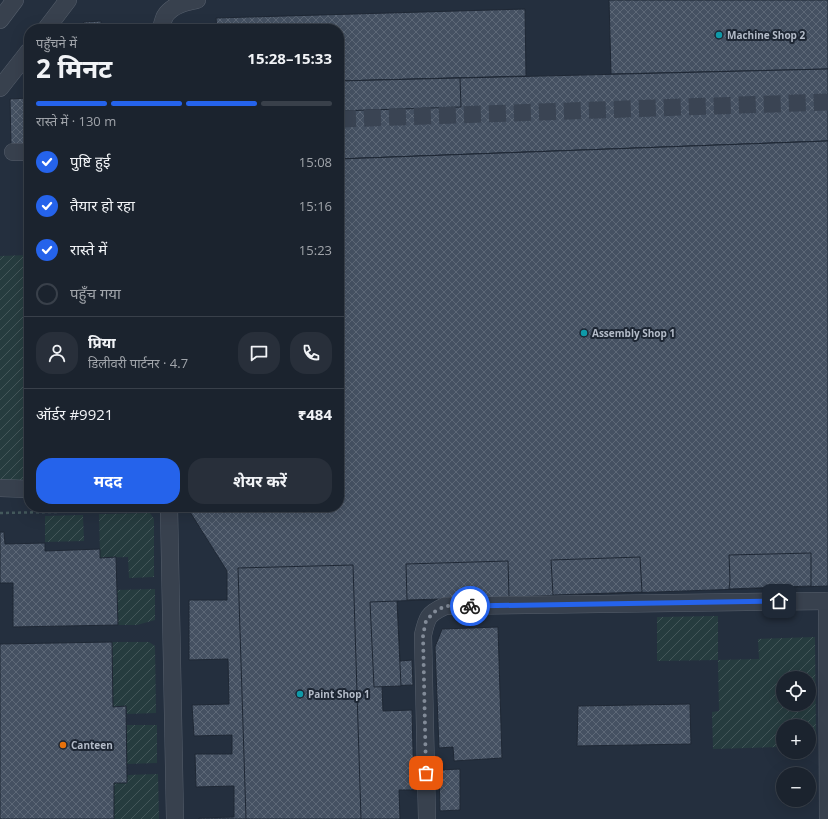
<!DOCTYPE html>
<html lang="hi">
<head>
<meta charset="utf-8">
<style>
	body { margin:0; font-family:"Open Sans","Noto Sans Devanagari",sans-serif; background:#282f3a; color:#f1f3f6; height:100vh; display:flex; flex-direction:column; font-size:15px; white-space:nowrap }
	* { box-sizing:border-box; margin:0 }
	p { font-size:13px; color:#a0a4aa }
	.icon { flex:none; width:22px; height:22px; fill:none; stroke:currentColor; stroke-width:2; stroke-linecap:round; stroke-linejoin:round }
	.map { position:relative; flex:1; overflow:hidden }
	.drawer { position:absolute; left:24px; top:24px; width:320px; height:488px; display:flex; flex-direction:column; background:#1b232e; border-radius:16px; box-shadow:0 4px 16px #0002,0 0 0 1px #39404a }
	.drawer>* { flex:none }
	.controls { position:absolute; left:776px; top:671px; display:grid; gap:8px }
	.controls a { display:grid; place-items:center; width:40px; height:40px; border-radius:50%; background:#1b232e; box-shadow:0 4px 16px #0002,0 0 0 1px #39404a; font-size:20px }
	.pin { position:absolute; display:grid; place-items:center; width:34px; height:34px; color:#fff; margin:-17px; border-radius:8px; box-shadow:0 2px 6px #0006 }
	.courier { position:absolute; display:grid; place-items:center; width:40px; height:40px; margin:-20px; border:3px solid #2563eb; border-radius:50%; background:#fff; color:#222; box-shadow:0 1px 5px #0007 }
	.overview em { font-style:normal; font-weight:700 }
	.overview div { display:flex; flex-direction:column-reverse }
	.overview { display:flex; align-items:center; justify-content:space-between; height:68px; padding:0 12px }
	h1 { font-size:26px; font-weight:700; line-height:30px }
	.bar { display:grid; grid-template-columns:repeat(4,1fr); gap:6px 4px; align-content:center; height:48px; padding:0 12px }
	.bar i { height:5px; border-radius:3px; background:#39404a }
	.bar .on { background:#2563eb }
	.bar p { grid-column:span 4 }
	.line { display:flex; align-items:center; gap:10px; padding:0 12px; border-top:1px solid #39404a }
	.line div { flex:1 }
	.round { display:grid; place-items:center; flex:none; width:42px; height:42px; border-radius:16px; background:#282f3a }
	ol { padding:0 12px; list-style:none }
	li { display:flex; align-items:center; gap:12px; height:44px }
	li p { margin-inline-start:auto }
	li .icon { padding:4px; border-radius:50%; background:#2563eb; color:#fff; stroke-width:4 }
	li:last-child { color:#a0a4aa }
	li i { width:22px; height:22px; border:2px solid #39404a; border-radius:50% }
	.primary-button { display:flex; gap:8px; margin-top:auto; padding:8px 12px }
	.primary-button a { flex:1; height:46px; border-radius:16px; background:#2563eb; color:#fff; font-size:16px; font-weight:700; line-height:46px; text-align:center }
	.primary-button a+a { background:#282f3a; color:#f1f3f6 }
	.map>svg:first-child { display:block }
</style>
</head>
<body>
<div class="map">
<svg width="828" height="819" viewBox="0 0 828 819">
	<defs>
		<pattern id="garden-furrows" width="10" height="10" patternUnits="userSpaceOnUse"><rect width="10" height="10" fill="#263c3f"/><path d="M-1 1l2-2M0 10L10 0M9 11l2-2" fill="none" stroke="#435659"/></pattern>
		<pattern id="building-cross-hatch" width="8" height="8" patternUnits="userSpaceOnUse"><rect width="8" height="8" fill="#455162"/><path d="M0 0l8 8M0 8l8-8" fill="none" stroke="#5d6877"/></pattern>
	</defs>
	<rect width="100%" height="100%" fill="#242f3e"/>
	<g fill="url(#garden-furrows)" fill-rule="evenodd">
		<path d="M29,255V485H0V256Z"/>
		<path d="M150,513L154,519V577L129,578L128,557L100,558L99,514Z"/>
		<path d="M83,515L84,541L45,542V516Z"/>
		<path d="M155,589V620L137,625H118L117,590Z"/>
		<path d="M718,616V660L759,659L758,639L815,637L816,746H809V726H783V747L713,749L712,712L719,711L718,660L657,661V617ZM783,678H809V704H783Z"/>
		<path d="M112,642H149L155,646L156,713L127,714L126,706L113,707Z"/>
		<path d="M127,725H157V763L127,764Z"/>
		<path d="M158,774L159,819H114V783H127V775Z"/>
	</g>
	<g fill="url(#building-cross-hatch)" stroke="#1f2835">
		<path d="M609,0H828V69L611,74Z"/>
		<path d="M525,9L526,76L339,81V29H217L216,18Z"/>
		<path d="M101,21V29H78L84,22Z"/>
		<rect x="169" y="24" width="42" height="5"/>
		<path d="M828,69V141L339,159V81Z"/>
		<path d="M460,78L461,107L339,111V81Z"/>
		<path d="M29,98V144H11L10,99Z"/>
		<path d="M828,141V552L238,568L236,507H339V159Z"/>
		<path d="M828,141V586L397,601L400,661L412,660L413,685L382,686L383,711L412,710L414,790H399L400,819H199V818L234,817V786L196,787L195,754H232V735L194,736L192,705L229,704L228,659L189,660V600H227V571L190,512V507H339V159Z"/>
		<path d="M26,171H29V255H27Z"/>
		<path d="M0,532H4L5,544L45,543V551L100,549V558L116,557L118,625L13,627V583H0Z"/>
		<path d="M811,553V586L729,589L730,580L729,555Z"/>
		<path d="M640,557L642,592L553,595L551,560Z"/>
		<path d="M508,561L509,597L407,600L406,564Z"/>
		<path d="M353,565L361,819H246L238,568Z"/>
		<path d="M397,601L401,686L374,687L370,602Z"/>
		<path d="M498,627L502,758L454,761L453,747L439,748L435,647L442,629Z"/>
		<path d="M112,642L113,707L126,706L127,775V783H114V819H0V644Z"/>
		<path d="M690,704L691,744L577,746L578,706Z"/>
		<path d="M460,769V810L440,811L439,770Z"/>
	</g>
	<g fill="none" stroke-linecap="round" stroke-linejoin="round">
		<path stroke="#3a4453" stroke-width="17" stroke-dasharray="17 8" stroke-linecap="butt" d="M339,119L828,102"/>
		<defs>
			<g id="minor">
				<path d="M0,20L15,0"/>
				<path d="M46,29L68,0"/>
				<path d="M161,29C162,25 163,20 165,16C172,5 186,2 197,0"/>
				<path d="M0,88L29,51"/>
				<path d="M13,152H29"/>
				<path d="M0,488L29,489"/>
				<path d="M169,507L175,819"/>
				<path d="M827,601L828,819"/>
				<path d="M427,819L423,635C427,617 428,614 445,606L828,601"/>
			</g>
		</defs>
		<use href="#minor" stroke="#565f6c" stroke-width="18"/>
		<path stroke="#44595c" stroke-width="2.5" stroke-dasharray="3 3" stroke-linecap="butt" d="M0,513L153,510"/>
		<use href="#minor" stroke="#38414e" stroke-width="17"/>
	</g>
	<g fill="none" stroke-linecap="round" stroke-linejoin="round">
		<path stroke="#828b98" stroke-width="4" stroke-dasharray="0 7.2" d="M426,773L423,635L426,621L434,612L445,606H470"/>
		<path stroke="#2563eb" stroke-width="5" d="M470,606L779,601"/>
	</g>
	<g fill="#0f9aa8" stroke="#1d2633" stroke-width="1.5">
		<circle cx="719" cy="35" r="4"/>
		<circle cx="584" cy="333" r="4"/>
		<circle cx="300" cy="694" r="4"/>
	</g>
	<circle fill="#e8710a" stroke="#1d2633" stroke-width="1.5" cx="63" cy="745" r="4"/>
	<g text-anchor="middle" stroke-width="4" stroke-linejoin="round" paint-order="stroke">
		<g font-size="10" font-weight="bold" fill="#b4bcc9" stroke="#1d2633" text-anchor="start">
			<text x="727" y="39">Machine Shop 2</text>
			<text x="592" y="337">Assembly Shop 1</text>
			<text x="308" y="698">Paint Shop 1</text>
			<text x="71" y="749">Canteen</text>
		</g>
	</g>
</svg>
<div class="controls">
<a><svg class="icon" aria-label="locate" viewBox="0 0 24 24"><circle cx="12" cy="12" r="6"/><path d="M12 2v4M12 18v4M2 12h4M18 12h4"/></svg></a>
<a>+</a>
<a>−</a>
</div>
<div class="pin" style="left:426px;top:773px;background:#ea580c"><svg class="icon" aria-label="bag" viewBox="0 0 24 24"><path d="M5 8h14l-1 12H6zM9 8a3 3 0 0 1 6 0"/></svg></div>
<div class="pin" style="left:779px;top:601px;background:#1f2937"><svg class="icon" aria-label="home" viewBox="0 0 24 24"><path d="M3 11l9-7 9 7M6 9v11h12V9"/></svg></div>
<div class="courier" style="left:470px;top:606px"><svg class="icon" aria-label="bike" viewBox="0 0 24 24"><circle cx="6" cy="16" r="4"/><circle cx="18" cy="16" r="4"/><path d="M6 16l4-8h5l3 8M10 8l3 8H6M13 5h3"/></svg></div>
<section class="drawer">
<div class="overview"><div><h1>2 मिनट</h1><p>पहुँचने में</p></div><em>15:28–15:33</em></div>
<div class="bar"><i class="on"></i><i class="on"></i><i class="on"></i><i></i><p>रास्ते में · 130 m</p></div>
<ol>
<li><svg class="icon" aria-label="check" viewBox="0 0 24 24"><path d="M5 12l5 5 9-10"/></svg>पुष्टि हुई<p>15:08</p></li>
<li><svg class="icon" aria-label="check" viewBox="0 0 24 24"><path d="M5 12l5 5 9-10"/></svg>तैयार हो रहा<p>15:16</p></li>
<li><svg class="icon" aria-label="check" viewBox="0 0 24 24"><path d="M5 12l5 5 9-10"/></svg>रास्ते में<p>15:23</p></li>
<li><i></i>पहुँच गया</li>
</ol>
<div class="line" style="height:72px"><a class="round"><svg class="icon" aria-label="person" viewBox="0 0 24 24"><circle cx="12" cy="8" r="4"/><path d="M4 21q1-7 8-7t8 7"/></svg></a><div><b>प्रिया</b><p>डिलीवरी पार्टनर · 4.7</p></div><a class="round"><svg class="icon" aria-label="chat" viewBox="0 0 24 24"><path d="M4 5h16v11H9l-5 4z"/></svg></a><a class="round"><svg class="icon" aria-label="phone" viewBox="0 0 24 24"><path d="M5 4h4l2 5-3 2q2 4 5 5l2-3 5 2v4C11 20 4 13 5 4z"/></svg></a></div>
<div class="line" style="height:52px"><div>ऑर्डर #9921</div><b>₹484</b></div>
<div class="primary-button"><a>मदद</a><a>शेयर करें</a></div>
</section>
</div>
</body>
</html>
